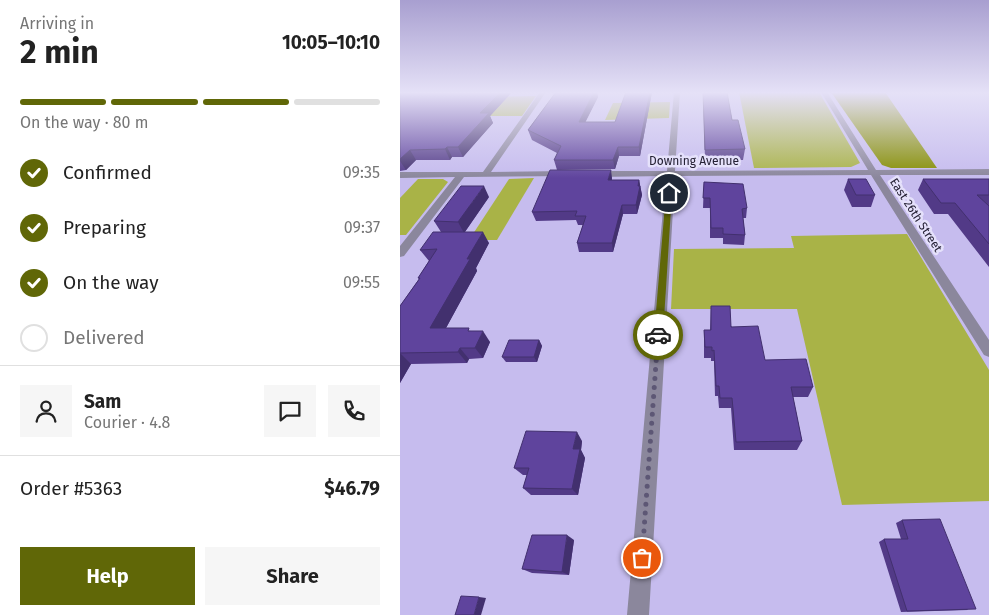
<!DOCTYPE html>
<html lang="en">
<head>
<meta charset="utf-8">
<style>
	body { margin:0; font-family:"Fira Sans",sans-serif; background:#f6f6f6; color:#222; height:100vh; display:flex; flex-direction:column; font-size:19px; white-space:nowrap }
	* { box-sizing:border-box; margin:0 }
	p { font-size:16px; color:#767676 }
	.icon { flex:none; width:28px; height:28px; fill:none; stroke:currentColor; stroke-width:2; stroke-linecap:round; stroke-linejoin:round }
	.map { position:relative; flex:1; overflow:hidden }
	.details { display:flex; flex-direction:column; background:#fff; width:400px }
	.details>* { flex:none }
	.pin { position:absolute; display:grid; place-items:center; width:42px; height:42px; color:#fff; margin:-21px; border:2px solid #fff; border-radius:50%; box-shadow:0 1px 5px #0007 }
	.courier { position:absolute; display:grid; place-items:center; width:50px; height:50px; margin:-25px; border:4px solid #606707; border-radius:50%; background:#fff; color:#222; box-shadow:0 1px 6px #0007 }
	.head em { font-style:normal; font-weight:700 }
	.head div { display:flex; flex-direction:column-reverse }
	.head { display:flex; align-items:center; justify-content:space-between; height:85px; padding:0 20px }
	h1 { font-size:32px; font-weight:700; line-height:38px }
	.bar { display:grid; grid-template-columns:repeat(4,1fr); gap:8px 5px; align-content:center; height:60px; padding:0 20px }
	.bar i { height:6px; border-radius:4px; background:#e0e0e0 }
	.bar .active { background:#606707 }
	.bar p { grid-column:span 4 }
	.line { display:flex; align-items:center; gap:12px; padding:0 20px; border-top:1px solid #e0e0e0 }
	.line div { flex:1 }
	.round { display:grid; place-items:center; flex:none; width:52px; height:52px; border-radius:0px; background:#f6f6f6 }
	ol { padding:0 20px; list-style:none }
	li { display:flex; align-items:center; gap:15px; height:55px }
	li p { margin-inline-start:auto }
	li .icon { padding:5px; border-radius:50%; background:#606707; color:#fff; stroke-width:4 }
	li:last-child { color:#767676 }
	li i { width:28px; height:28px; border:2px solid #e0e0e0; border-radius:50% }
	.button { display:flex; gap:10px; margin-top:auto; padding:10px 20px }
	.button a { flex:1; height:58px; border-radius:0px; background:#606707; color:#fff; font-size:20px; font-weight:700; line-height:58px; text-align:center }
	.button a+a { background:#f6f6f6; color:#222 }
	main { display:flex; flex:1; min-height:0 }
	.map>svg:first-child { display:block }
</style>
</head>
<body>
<main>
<section class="details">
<div class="head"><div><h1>2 min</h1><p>Arriving in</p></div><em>10:05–10:10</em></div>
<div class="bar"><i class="active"></i><i class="active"></i><i class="active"></i><i></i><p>On the way · 80 m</p></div>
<ol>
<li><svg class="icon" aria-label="check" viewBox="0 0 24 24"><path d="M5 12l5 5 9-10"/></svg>Confirmed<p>09:35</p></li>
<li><svg class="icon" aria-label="check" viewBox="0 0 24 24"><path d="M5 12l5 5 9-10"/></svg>Preparing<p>09:37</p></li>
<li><svg class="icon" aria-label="check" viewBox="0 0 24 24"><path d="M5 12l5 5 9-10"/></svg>On the way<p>09:55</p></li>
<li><i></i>Delivered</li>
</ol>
<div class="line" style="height:90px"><a class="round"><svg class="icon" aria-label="person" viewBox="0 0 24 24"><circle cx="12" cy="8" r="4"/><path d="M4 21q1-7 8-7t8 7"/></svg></a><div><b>Sam</b><p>Courier · 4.8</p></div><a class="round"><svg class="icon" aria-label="chat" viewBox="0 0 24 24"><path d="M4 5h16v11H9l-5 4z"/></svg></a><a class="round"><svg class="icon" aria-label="phone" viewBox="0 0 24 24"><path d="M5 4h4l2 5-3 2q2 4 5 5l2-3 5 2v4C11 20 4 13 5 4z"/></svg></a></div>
<div class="line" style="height:65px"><div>Order #5363</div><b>$46.79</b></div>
<div class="button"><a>Help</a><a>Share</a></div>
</section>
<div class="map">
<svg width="589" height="615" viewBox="0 0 589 615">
	<rect width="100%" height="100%" fill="#c6bcee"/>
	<g fill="#a9b347">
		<path d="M339,92H419L460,163L451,167L354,168Z"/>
		<path d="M136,96L122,116H50L70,97Z"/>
		<path d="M270,102L269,118L205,120L213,103Z"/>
		<path d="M134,178L97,240H69L109,179Z"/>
		<path d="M18,179H43L48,182L6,235H0V198Z"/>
		<path d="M507,234L589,370V501L442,505L397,309H271L274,249L394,248L391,236Z"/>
	</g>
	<path fill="#858e01" d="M431,92H485L537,168H491L482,165Z"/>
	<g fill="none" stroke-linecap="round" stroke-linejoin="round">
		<g fill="#8b879c" fill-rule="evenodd">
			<path d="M140,92H146L91,172L165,171L169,174L168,176L64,177L4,256L0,257V246L55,177L0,178V172H83Z"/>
			<path d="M274,92H280L275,171L468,170L421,92H427L476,170L589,169V175H480L589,340V357L584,355L471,175L275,176L249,615H227L266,176L195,177L191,174L195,171H267Z"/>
		</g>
	</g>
	<g fill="#523a87">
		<path d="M0,92H112L90,116L93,123L63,157H52L50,160H16L6,170L0,171Z"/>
		<path d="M156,92H197L198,97L185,122H215L252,92L240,156H219L215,169L157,170L154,160L157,153L132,140L128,130Z"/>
		<path d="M303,92H327L332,120L345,149L343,160H305Z"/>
		<path d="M212,178V180H239L242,195L237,214H223L213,252H179L177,243L183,225H178L176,220L136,221L132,212Z"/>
		<path d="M448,179L475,195L471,207H452L444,190Z"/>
		<path d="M523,179H589V267L548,214H534L518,190Z"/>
		<path d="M304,182L347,208L346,218H343L345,235L344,245L323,244V238H310V208H303Z"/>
		<path d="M89,197L65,232L89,243L76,268L77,271L46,328L71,331L90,342L83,358L69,359L67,363L11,364L0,383V306L19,279L18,278L29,261L20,250L41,232L34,221Z"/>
		<path d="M311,306L365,360L413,387L408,397H393L402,441L397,450H334L331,408H319L318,396H315L314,361H311V358H304V330H310Z"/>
		<path d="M139,340L142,346L137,362H106L102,357Z"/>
		<path d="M182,441L181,450L185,458L178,495H131L123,488L127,475H123L114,468Z"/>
		<path d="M502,520L568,610L501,612L479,542L484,539H501L496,523Z"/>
		<path d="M174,540L169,575L132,573L122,569Z"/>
	</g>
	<g fill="#42306e">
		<path d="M101,92H112L90,116L93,123L63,157L58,147L80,113Z"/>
		<path d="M194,92H197L198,97L181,131L179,122Z"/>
		<path d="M250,92H252L240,156L239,147Z"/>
		<path d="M47,147L52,157L50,160L45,149Z"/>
		<path d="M218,147L219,156L215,169L213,160Z"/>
		<path d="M10,150L16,160L6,170L0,161V159Z"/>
		<path d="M211,170L212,178L209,188L208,180Z"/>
		<path d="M239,180L242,195L237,214L236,205Z"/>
		<path d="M84,186L89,197L64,233L58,222Z"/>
		<path d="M222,205L223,214L213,252L212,243Z"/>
		<path d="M83,232L89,243L76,268L77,271L40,339L30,328L67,259Z"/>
		<path d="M83,331L90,342L83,358L75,348Z"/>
		<path d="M139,340L142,346L137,362L134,357Z"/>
		<path d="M60,348L69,359L67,363L58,352Z"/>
		<path d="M0,353L11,364L0,383Z"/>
		<path d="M177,432L182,441L181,450L185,458L178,495L172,489L173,449Z"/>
		<path d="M167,535L174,540L169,575L162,572Z"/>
		<path d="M79,597L86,598L81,615H74Z"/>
	</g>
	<g fill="#5f449d" stroke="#42306e">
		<path d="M0,92H101L80,113H89L58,147H47L45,149L10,150L0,159Z"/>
		<path d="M156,92H194L179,122H215L226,92H250L239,147H218L213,160H154L161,146L128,130Z"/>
		<path d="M303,92H327L332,120H338L345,149L305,150Z"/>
		<path d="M150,170H211L208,180H239L238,186H240L236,205H222L212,243H177L186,216H175L177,211L132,212Z"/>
		<path d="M448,179H466L475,195H456Z"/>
		<path d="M523,179H589V195H577L589,206V244L555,203H541Z"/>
		<path d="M304,182L343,184L347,208L342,209L345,235L323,234V228H311L310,198H303Z"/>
		<path d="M61,186H84L58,222L34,221Z"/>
		<path d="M33,232H83L67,259H70L30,328H69L68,331H83L75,348H60L58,352L0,353V306L20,278H18L37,249L20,250Z"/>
		<path d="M311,306H330L331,327L358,326L365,360L406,359L413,387H391L402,441L336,442L332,398H320L319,386H316L314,350L312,351V347H305L304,330H311Z"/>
		<path d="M109,340H139L134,357H102Z"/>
		<path d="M126,431L177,432L173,449H180L172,489L123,488L129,468H114Z"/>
		<path d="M540,519L576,609L507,611L484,539H508L502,520Z"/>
		<path d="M132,535H167L162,572L122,569Z"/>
		<path d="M61,596L79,597L74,615H55Z"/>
	</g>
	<linearGradient id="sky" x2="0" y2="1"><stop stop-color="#a89fd0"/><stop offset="0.52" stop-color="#e5e1f7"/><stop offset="1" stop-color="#e5e1f7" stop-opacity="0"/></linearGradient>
	<rect width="589" height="178" fill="url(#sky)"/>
	<path fill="#606707" d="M269,191L272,193L263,335L258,339L254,335L266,193Z"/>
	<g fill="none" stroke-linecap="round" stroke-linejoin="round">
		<path stroke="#5d5775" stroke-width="5" stroke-dasharray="0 9" d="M242,558L258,335"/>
	</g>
	<g text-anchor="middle" stroke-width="5" stroke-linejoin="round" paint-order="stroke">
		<g font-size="12" fill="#252134" stroke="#e5e1fb">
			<text x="294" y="165">Downing Avenue</text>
			<text transform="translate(516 215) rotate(57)" y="4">East 26th Street</text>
		</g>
	</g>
</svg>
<div class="pin" style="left:242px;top:558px;background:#ea580c"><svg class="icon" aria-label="bag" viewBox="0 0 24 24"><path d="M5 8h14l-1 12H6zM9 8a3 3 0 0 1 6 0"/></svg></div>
<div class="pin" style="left:269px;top:193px;background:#1f2937"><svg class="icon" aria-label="home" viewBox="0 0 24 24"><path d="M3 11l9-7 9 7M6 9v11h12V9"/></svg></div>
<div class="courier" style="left:258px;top:335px"><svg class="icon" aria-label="car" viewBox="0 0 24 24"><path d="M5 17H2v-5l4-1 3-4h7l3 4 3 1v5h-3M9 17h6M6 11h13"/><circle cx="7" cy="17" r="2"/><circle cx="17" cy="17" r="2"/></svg></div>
</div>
</main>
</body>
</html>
